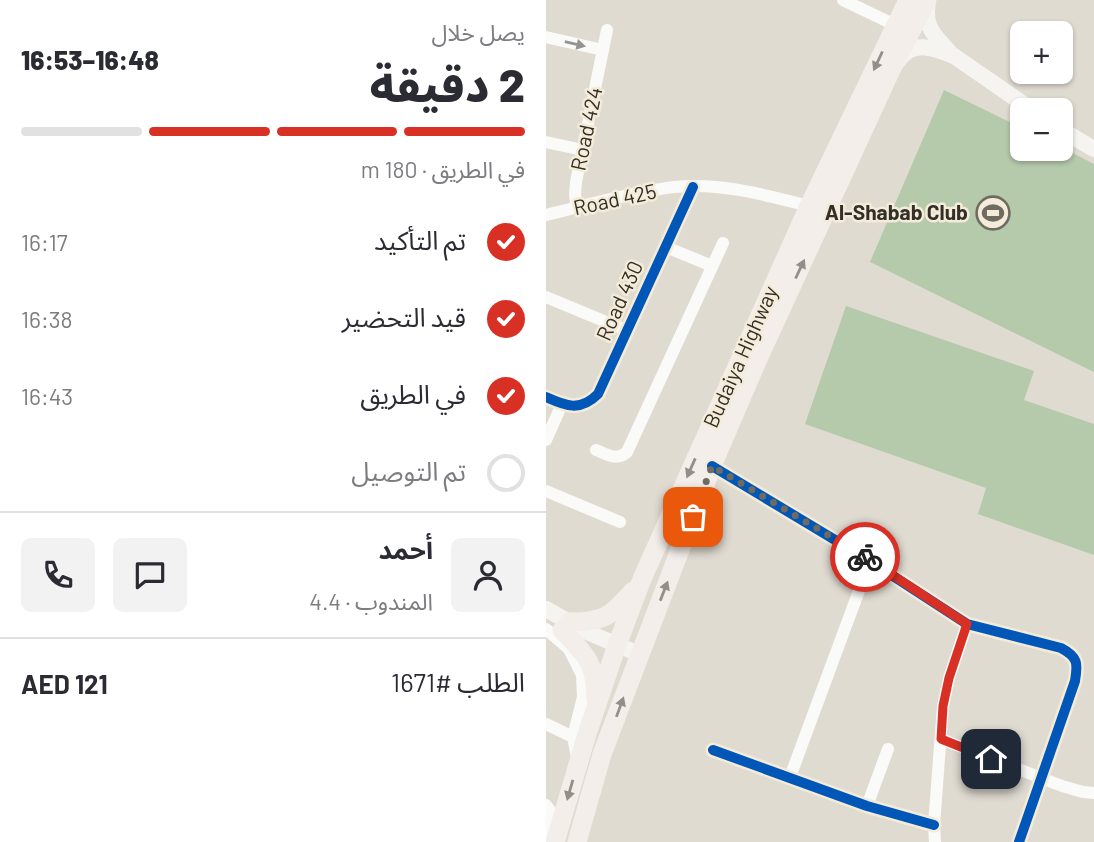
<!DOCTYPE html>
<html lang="ar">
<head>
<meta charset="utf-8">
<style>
	body { margin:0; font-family:Barlow,"Noto Sans Arabic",sans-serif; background:#f2f2f3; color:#2b2b33; direction:rtl; height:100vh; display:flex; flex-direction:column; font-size:26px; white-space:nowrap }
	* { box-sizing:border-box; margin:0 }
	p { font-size:23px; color:#7c7c81 }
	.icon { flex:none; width:38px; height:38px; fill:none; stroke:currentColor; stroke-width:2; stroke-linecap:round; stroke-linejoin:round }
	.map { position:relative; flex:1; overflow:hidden; direction:ltr }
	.details { display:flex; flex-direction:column; background:#fff; width:546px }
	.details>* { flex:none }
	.buttons { position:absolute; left:464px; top:21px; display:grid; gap:14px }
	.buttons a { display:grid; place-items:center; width:63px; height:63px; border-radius:10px; background:#fff; box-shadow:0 2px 5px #0004; font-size:35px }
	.pin { position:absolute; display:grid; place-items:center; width:60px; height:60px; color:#fff; margin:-30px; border-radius:14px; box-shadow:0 4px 10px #0006 }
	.courier { position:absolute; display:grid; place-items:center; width:70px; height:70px; margin:-35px; border:5px solid #d93025; border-radius:50%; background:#fff; color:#222; box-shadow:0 2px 9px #0007 }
	.headline em { font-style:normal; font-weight:800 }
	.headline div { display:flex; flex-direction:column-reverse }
	.headline { display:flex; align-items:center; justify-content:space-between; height:119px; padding:0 21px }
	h1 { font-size:46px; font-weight:800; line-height:52px }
	.bar { display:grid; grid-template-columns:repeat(4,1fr); gap:10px 7px; align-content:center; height:84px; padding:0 21px }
	.bar i { height:9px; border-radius:5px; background:#e1e1e2 }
	.bar .current { background:#d93025 }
	.bar p { grid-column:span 4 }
	.line { display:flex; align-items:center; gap:18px; padding:0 21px; border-top:2px solid #e1e1e2 }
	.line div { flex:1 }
	.round { display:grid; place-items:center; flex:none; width:74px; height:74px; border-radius:10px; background:#f2f2f3 }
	ol { padding:0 21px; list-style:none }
	li { display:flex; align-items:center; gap:21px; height:77px }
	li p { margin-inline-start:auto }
	li .icon { padding:7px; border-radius:50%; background:#d93025; color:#fff; stroke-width:4 }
	li:last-child { color:#7c7c81 }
	li i { width:38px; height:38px; border:4px solid #e1e1e2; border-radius:50% }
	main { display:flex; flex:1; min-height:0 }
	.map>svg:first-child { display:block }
</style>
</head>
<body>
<main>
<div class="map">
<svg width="548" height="842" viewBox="0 0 548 842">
	<rect width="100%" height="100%" fill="#e0dbd1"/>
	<g fill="#b5c9ab">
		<path d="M398,90L476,128V149H514L515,147L548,164V372L324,262Z"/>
		<path d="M300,306L488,371L478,400L548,424V555L432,514L440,488L259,424Z"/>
	</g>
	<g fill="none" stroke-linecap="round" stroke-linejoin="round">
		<g stroke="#fafaf8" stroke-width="12">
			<path d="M297,0L349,25"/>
			<path d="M0,37L57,50"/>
			<path d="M0,142L37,150"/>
			<path d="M31,208L29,195L30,182L61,30"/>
			<path d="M0,215C42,205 86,192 128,187C173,182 220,195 263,206"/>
			<path d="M120,247L166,266"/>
			<path d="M0,297L82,331"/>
			<path d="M0,397C20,406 34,412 52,394L147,187"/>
			<path d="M0,440L16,404"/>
			<path d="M50,450C62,455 71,461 81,452L177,243"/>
			<path d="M166,466L324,561L421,624L515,648C532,657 532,663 529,681L473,842"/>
			<path d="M0,491L74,522"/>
			<path d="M0,629L23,649L36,675L37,697L27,737L31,757"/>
			<path d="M0,724L27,737"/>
			<path d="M395,739L516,786L537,792L548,793"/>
			<path d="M167,750L321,806L388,825"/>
			<path d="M244,777L324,561"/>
			<path d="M0,805L5,812V838"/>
			<path d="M321,806L342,749"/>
			<path d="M389,842L388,825L397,706L403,678L421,624"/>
		</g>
		<g stroke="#f6f4f1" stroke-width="16">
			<path d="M382,2C377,29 390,36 406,55"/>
			<path d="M352,61C366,39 388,48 408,56L486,110"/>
			<path d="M514,129L548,149"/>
			<path d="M0,609L41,632L93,654"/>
		</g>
		<g stroke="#f3eee9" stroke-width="19">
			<path d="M23,622C58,622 64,617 87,591"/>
			<path d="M16,630C39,654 50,663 50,698"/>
			<path d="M9,842L41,734L71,645L96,579L263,206L362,0"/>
			<path d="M31,842L56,754L166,466L212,359L344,72L381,0"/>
		</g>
		<defs>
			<g id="cycleway">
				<path d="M0,397C20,406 34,412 52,394L147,187"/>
				<path d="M166,466L324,561L421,624L515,648C532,657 532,663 529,681L473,842"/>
				<path d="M167,750L321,806L388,825"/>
			</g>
		</defs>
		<use href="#cycleway" stroke="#f4ebd8" stroke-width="15"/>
		<use href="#cycleway" stroke="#0057b8" stroke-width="10"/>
	</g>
	<defs><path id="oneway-solid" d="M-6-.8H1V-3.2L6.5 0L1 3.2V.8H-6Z" transform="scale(1.75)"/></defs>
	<use fill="#969490" href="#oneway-solid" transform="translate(29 44) rotate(13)"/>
	<g fill="#928e88">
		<use href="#oneway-solid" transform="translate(332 61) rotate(115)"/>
		<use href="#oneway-solid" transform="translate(254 269) rotate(-65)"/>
		<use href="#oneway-solid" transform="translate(145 468) rotate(114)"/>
		<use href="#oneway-solid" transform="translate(118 591) rotate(-69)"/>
		<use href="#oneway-solid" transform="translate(74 707) rotate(-70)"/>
		<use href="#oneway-solid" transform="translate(24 790) rotate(106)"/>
	</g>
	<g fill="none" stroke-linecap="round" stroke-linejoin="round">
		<path stroke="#6f6b63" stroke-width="7" stroke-dasharray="0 12.6" d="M147,517L166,466L319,557"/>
		<path stroke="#d93025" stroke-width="9" d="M319,557L421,624L403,678L397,706L395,739L445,759"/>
	</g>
	<defs>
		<symbol id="stadium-ring" viewBox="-11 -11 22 22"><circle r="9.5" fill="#f4ebd8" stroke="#6f6b63" stroke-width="1.5"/><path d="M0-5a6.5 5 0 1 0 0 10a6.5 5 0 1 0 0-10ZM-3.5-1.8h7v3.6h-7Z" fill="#6f6b63"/></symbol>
	</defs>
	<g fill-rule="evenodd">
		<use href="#stadium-ring" x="428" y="194" width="38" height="38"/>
	</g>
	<g text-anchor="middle" stroke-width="5" stroke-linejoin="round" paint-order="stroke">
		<g font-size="21" fill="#322f28" stroke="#f4ebd8">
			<text transform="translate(41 129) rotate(-78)" y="7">Road 424</text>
			<text transform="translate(69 200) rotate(-12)" y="7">Road 425</text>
			<text transform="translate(74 301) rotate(-66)" y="7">Road 430</text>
			<text transform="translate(195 357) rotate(-66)" y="7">Budaiya Highway</text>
		</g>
		<g font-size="21" font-weight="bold" fill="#322f28" stroke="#f4ebd8" text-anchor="end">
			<text x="422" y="220">Al-Shabab Club</text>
		</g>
	</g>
</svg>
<div class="buttons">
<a>+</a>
<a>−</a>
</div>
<div class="pin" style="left:147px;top:517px;background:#ea580c"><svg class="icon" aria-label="bag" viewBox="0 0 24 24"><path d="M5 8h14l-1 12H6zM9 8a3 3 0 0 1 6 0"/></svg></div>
<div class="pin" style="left:445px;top:759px;background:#1f2937"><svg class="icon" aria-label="home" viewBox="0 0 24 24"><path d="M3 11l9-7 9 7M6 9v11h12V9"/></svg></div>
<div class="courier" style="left:319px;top:557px"><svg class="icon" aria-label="bike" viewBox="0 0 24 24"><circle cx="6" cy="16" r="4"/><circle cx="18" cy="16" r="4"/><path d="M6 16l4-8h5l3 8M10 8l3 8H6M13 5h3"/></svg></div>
</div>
<section class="details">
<div class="headline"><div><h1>2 دقيقة</h1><p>يصل خلال</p></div><em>16:48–16:53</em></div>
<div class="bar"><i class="current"></i><i class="current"></i><i class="current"></i><i></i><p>في الطريق · 180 m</p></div>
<ol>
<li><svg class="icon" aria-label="check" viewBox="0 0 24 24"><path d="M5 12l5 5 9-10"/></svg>تم التأكيد<p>16:17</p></li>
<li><svg class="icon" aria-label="check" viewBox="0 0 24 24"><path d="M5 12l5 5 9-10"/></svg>قيد التحضير<p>16:38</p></li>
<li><svg class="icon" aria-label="check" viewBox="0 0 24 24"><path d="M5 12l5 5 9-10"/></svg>في الطريق<p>16:43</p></li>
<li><i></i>تم التوصيل</li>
</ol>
<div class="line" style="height:126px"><a class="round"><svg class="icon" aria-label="person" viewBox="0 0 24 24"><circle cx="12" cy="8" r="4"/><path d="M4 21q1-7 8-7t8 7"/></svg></a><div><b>أحمد</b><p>المندوب · 4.4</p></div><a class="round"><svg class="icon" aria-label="chat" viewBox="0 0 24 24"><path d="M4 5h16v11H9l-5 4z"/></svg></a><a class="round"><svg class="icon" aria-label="phone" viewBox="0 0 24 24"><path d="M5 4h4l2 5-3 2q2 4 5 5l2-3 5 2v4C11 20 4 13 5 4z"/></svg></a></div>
<div class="line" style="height:91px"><div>الطلب #1671</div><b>AED 121</b></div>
</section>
</main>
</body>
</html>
